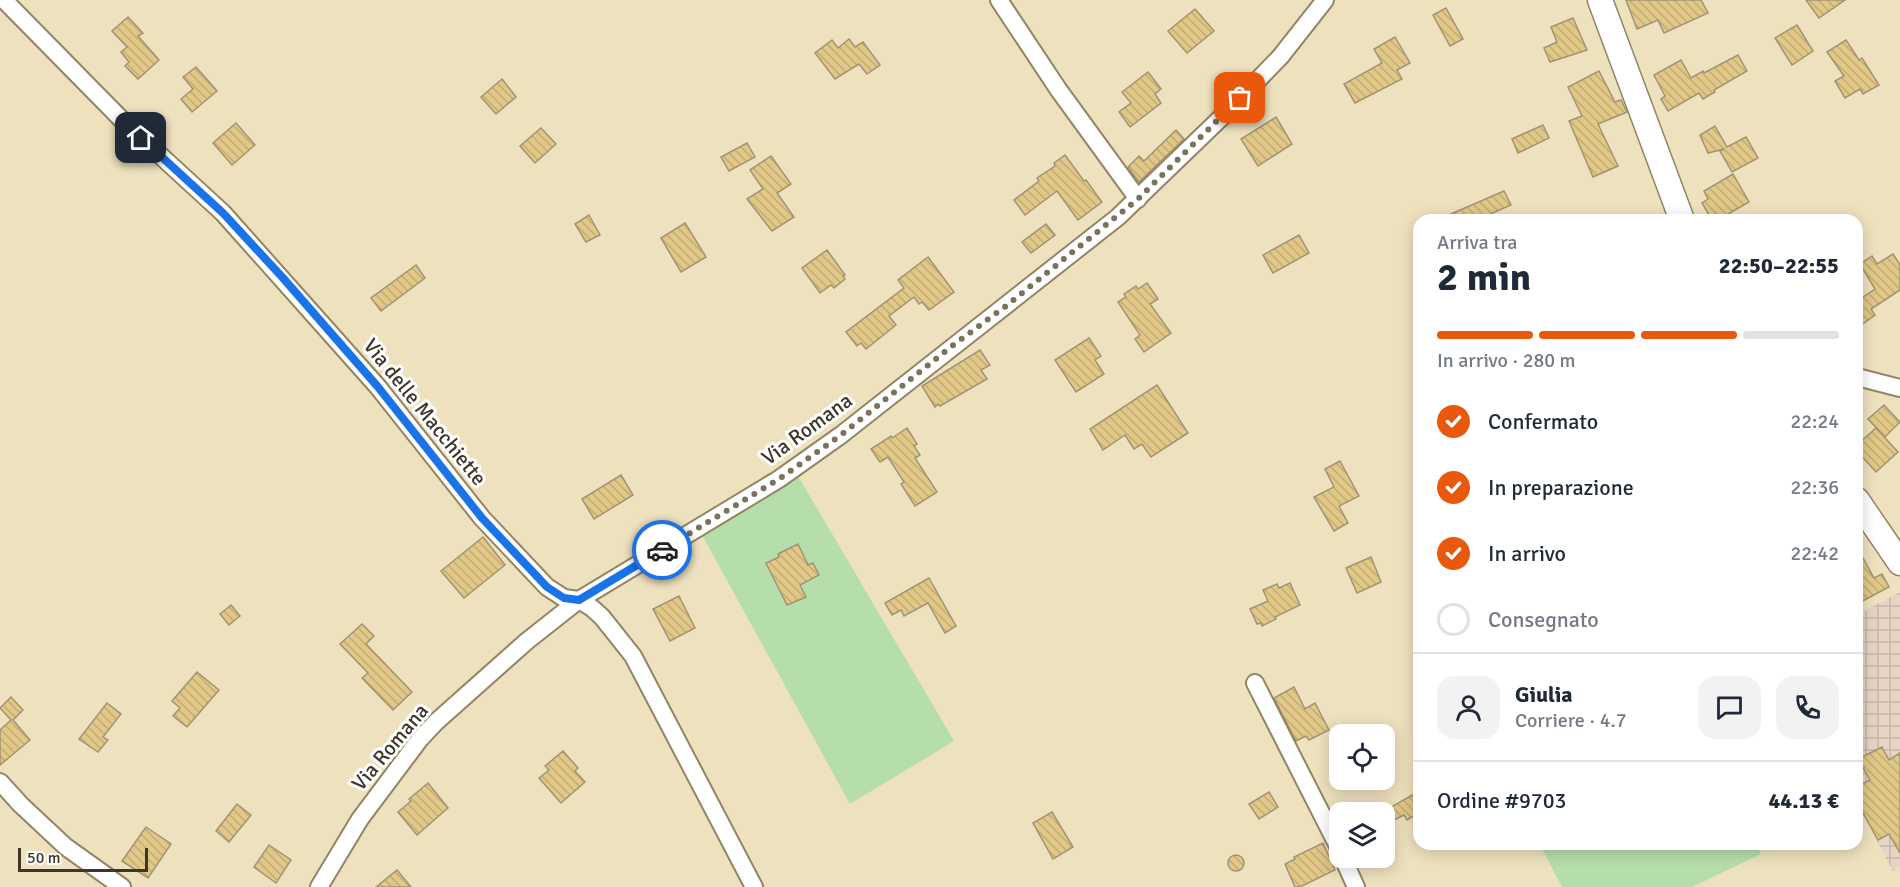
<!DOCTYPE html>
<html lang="it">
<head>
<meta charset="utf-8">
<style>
	body { margin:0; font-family:Signika,sans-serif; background:#f2f2f3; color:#1f2937; height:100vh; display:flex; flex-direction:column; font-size:22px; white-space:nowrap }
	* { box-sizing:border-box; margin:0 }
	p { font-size:20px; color:#747a83 }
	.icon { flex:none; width:33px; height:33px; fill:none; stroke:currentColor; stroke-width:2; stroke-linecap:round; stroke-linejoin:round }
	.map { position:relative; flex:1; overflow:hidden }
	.drawer { position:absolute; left:1413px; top:214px; width:450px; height:636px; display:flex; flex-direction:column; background:#fff; border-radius:18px; box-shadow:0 3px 15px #0003 }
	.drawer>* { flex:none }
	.tools { position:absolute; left:1329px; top:724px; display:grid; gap:12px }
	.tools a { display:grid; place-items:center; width:66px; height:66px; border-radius:12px; background:#fff; box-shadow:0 3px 15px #0003; font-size:30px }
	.scale { position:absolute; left:18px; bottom:15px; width:130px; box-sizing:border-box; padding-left:6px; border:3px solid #3c3729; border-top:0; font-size:16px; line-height:21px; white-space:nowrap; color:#3c3729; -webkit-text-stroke:4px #fff; paint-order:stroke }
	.pin { position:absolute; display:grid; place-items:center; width:51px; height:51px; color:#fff; margin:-26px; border-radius:12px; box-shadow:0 3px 9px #0006 }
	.courier { position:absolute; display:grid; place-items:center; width:60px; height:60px; margin:-30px; border:4px solid #1a73e8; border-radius:50%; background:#fff; color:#222; box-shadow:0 2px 8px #0007 }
	.overview em { font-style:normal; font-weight:700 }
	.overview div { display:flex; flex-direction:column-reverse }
	.overview { display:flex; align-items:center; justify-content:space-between; height:102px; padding:0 24px }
	h1 { font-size:39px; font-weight:700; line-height:45px }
	.bar { display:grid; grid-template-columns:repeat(4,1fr); gap:9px 6px; align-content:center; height:72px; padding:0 24px }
	.bar i { height:8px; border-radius:4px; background:#e0e1e3 }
	.bar .active { background:#ea580c }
	.bar p { grid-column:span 4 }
	.line { display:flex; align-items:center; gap:15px; padding:0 24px; border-top:2px solid #e0e1e3 }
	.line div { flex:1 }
	.round { display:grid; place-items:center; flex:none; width:63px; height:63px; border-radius:18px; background:#f2f2f3 }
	ol { padding:0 24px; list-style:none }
	li { display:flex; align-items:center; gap:18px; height:66px }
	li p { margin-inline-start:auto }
	li .icon { padding:6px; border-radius:50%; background:#ea580c; color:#fff; stroke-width:4 }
	li:last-child { color:#747a83 }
	li i { width:33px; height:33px; border:3px solid #e0e1e3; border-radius:50% }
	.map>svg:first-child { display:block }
</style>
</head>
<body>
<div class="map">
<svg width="1900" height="887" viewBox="0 0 1900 887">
	<defs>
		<pattern id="industrial-grid" width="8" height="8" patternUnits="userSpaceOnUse" patternTransform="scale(1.5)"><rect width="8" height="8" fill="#e7d4c4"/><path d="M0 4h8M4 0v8" fill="none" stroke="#c7b7a8"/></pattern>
		<pattern id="building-back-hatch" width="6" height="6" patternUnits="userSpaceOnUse" patternTransform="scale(1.5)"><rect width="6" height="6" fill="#e2c887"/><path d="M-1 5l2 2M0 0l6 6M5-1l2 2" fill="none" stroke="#c3ac75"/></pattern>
	</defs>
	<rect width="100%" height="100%" fill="#eee1be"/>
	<path fill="url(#industrial-grid)" d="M1900,592V866L1893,871L1857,803V615Z"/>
	<g fill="#b6deab">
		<path d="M798,476L954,741L850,804L702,535Z"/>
		<path d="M1757,844L1761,854L1692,887H1562L1540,845Z"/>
	</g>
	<g fill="url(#building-back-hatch)" stroke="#a19474" stroke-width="1.5">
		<path d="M1626,0H1701L1708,13L1664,33L1658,20L1637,29Z"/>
		<path d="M1806,0H1845L1819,18Z"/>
		<path d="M1446,8L1463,39L1450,46L1433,15Z"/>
		<path d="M1195,9L1214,31L1187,53L1168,31Z"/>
		<path d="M128,17L143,33L138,36L159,60L138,79L125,66L129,62L121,52L127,47L112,31Z"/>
		<path d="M1573,18L1587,50L1550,62L1544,48L1557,42L1551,27Z"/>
		<path d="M1797,25L1813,51L1792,65L1775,38Z"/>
		<path d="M1395,37L1410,63L1397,70L1402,79L1355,103L1344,84L1382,63L1374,49Z"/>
		<path d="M849,39L855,47L863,42L880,65L867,74L859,64L835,79L815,53L832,40L838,48Z"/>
		<path d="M1846,40L1859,60L1862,58L1879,85L1863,94L1860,89L1845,98L1835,81L1844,76L1827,52Z"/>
		<path d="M1738,55L1747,71L1714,90L1715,92L1703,99L1699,93L1668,111L1661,99L1665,96L1654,75L1681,60L1691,78L1703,71L1704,73Z"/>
		<path d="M196,67L217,91L192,112L181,99L193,89L183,77Z"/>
		<path d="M1599,71L1615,102L1621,100L1627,112L1598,124L1618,166L1593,177L1569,121L1582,116L1568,87Z"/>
		<path d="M1148,72L1161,89L1155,94L1161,103L1130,127L1119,112L1131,103L1122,92Z"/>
		<path d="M502,79L516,97L496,114L481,97Z"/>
		<path d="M1276,117L1292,144L1258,166L1241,139Z"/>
		<path d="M236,123L255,145L232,165L213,143Z"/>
		<path d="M1543,125L1549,138L1518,153L1512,139Z"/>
		<path d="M1715,126L1727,147L1746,137L1758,158L1732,172L1720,151L1724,149L1708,153L1700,135Z"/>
		<path d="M541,128L556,144L535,163L520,146Z"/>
		<path d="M1176,130L1184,139L1139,182L1128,167L1139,156L1144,161Z"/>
		<path d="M747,143L755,157L729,171L721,157Z"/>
		<path d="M1065,155L1084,181L1086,180L1102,202L1078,220L1057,191L1025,215L1014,200L1039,181L1037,178L1055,166L1054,163Z"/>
		<path d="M771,156L791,184L777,193L794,217L772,231L747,199L763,189L750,170Z"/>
		<path d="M1733,174L1749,202L1718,220H1712L1702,203L1708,199L1704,191Z"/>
		<path d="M1504,191L1511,205L1477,220H1437Z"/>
		<path d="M589,215L600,235L586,242L575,224Z"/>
		<path d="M685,223L706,257L681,272L661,238Z"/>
		<path d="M1046,224L1055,235L1031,253L1022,242Z"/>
		<path d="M1299,235L1309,253L1273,273L1263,255Z"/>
		<path d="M827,250L845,275L843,276L845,279L834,288L831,285L820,293L802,268Z"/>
		<path d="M1893,254L1900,265V290L1871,309L1875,315L1857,328V288L1863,297L1875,289L1860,264L1872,256L1877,264Z"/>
		<path d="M928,257L954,292L929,310L922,302L919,304L914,297L889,316L896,325L866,349L861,343L857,346L846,332L904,288L898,280Z"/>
		<path d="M416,265L425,278L381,311L371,298Z"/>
		<path d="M1147,283L1158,299L1150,304L1171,333L1144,352L1135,339L1140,335L1118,302L1126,297L1124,294L1136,286L1138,289Z"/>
		<path d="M1089,338L1101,356L1095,360L1104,374L1076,392L1055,360Z"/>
		<path d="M980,350L990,365L981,370L987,379L940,406L938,404L935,407L922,386Z"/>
		<path d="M1157,385L1188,433L1151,457L1142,444L1134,449L1125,435L1103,450L1090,429Z"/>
		<path d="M1884,405L1900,422L1885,437L1868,419Z"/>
		<path d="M907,428L917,444L914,446L920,455L915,458L937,492L915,506L901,484L904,482L888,457L880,462L871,449L891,436L892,438Z"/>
		<path d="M1876,428L1898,452L1876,472L1857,451V445Z"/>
		<path d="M1340,461L1359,496L1339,506L1348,523L1334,531L1314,497L1334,487L1325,469Z"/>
		<path d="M621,475L633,495L594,519L582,499Z"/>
		<path d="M483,537L505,565L464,598L441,571Z"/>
		<path d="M798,544L808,565L813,563L819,575L800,585L806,597L787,605L766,563L779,557L778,554Z"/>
		<path d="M1857,547L1874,578L1882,574L1889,587L1857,604Z"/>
		<path d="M1371,557L1381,582L1357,593L1346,568Z"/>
		<path d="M929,578L956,626L945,633L928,603L904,616L901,610L892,615L885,603Z"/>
		<path d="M1290,583L1300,605L1275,617L1276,619L1262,626L1261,623L1257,624L1250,609L1268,601L1263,590L1277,584L1279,588Z"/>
		<path d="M679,596L695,628L670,641L653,609Z"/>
		<path d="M231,605L240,616L229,625L220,614Z"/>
		<path d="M362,624L374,636L366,644L412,692L393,710L362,678L368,673L340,644Z"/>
		<path d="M197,672L219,690L187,727L173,716L180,708L172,701Z"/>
		<path d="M1294,687L1305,709L1315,703L1329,730L1309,740L1306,736L1296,741L1274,698Z"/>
		<path d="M11,697L23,710L13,720L30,740L0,765V730L11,720L0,708Z"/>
		<path d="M107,703L121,714L103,737L108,740L98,752L79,739Z"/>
		<path d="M1882,747L1889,760L1900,753V853L1889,834L1878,840L1857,802V787L1870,780L1858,759Z"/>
		<path d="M563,751L578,768L575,771L585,782L561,803L539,778L549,770L545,766Z"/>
		<path d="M428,783L448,808L417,835L398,812L411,801L409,799Z"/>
		<path d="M1269,792L1278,807L1259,819L1249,804Z"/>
		<path d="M1412,795L1419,807V813L1407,820L1404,815L1394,820L1388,809Z"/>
		<path d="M237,804L251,815L229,842L216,831Z"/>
		<path d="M1052,812L1073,847L1053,859L1033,823Z"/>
		<path d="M146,827L171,844L148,878L122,861Z"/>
		<path d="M1323,843L1335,870L1300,887H1295L1285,864L1295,859L1294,857Z"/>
		<path d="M269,845L291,860L276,883L254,867Z"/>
		<circle cx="1236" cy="863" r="8"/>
		<path d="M397,870L411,887H376Z"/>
	</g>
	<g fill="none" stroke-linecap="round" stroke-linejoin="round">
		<defs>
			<g id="minor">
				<path d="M4,0L125,123L223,213L378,387L482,518L547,587L564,598L579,600L592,608L602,617L633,656L754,887"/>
				<path d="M999,0L1058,89L1138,199"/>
				<path d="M1857,377L1900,388"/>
				<path d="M1255,683L1340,850"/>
				<path d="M0,782L21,805L66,847L122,887"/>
				<path d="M1343,858L1356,887"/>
				<path d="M319,887L360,819L420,739L436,722L527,641L579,600L779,479L841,435L1118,217L1227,112L1281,56L1325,0"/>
			</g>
			<g id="secondary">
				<path d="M1600,0L1682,220"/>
				<path d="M1857,500L1900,563"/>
			</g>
		</defs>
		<use href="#minor" stroke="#928565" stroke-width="20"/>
		<use href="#secondary" stroke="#928565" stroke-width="27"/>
		<use href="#minor" stroke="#fff" stroke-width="16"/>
		<use href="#secondary" stroke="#fff" stroke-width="24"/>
	</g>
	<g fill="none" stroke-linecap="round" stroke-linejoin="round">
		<path stroke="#7a725d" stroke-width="6" stroke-dasharray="0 10.8" d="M662,550L779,479L841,435L952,346L1006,306L1138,199L1240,98"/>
		<path stroke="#1a73e8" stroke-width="8" d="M141,138L223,213L283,278L378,387L482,518L547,587L564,598L579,600L662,550"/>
	</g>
	<g text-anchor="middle" stroke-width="6" stroke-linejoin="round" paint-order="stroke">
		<g font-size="21" fill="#3c3729" stroke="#fff">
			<text transform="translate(425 412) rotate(51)" y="7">Via delle Macchiette</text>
			<text transform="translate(807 429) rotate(-36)" y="7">Via Romana</text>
			<text transform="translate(390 747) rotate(-50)" y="7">Via Romana</text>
		</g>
	</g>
</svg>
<div class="tools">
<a><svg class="icon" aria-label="locate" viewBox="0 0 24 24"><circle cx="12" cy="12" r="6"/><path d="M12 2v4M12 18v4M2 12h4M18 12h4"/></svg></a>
<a><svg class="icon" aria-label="layers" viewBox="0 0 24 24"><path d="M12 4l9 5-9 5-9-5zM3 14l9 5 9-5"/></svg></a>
</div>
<div class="scale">50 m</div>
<div class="pin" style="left:1240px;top:98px;background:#ea580c"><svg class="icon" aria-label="bag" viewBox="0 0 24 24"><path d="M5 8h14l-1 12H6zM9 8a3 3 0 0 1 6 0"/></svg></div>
<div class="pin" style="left:141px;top:138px;background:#1f2937"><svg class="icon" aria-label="home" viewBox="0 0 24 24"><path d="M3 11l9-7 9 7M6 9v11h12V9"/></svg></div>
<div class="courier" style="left:662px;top:550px"><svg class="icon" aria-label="car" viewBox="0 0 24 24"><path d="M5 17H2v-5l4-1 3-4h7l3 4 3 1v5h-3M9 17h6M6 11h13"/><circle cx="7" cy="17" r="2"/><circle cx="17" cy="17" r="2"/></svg></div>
<section class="drawer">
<div class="overview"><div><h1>2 min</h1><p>Arriva tra</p></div><em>22:50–22:55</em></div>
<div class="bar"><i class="active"></i><i class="active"></i><i class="active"></i><i></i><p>In arrivo · 280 m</p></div>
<ol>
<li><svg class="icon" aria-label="check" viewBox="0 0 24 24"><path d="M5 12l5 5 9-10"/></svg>Confermato<p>22:24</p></li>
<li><svg class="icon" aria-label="check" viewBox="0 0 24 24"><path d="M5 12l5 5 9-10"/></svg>In preparazione<p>22:36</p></li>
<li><svg class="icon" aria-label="check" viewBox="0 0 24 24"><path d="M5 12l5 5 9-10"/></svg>In arrivo<p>22:42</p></li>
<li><i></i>Consegnato</li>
</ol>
<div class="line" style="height:108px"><a class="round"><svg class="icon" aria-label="person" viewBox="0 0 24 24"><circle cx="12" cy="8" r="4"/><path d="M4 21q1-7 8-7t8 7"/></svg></a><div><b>Giulia</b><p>Corriere · 4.7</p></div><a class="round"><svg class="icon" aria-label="chat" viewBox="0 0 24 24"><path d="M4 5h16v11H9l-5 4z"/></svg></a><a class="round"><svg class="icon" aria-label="phone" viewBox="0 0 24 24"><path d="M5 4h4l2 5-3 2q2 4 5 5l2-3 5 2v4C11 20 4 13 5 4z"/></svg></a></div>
<div class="line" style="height:78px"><div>Ordine #9703</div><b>44.13 €</b></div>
</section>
</div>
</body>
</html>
